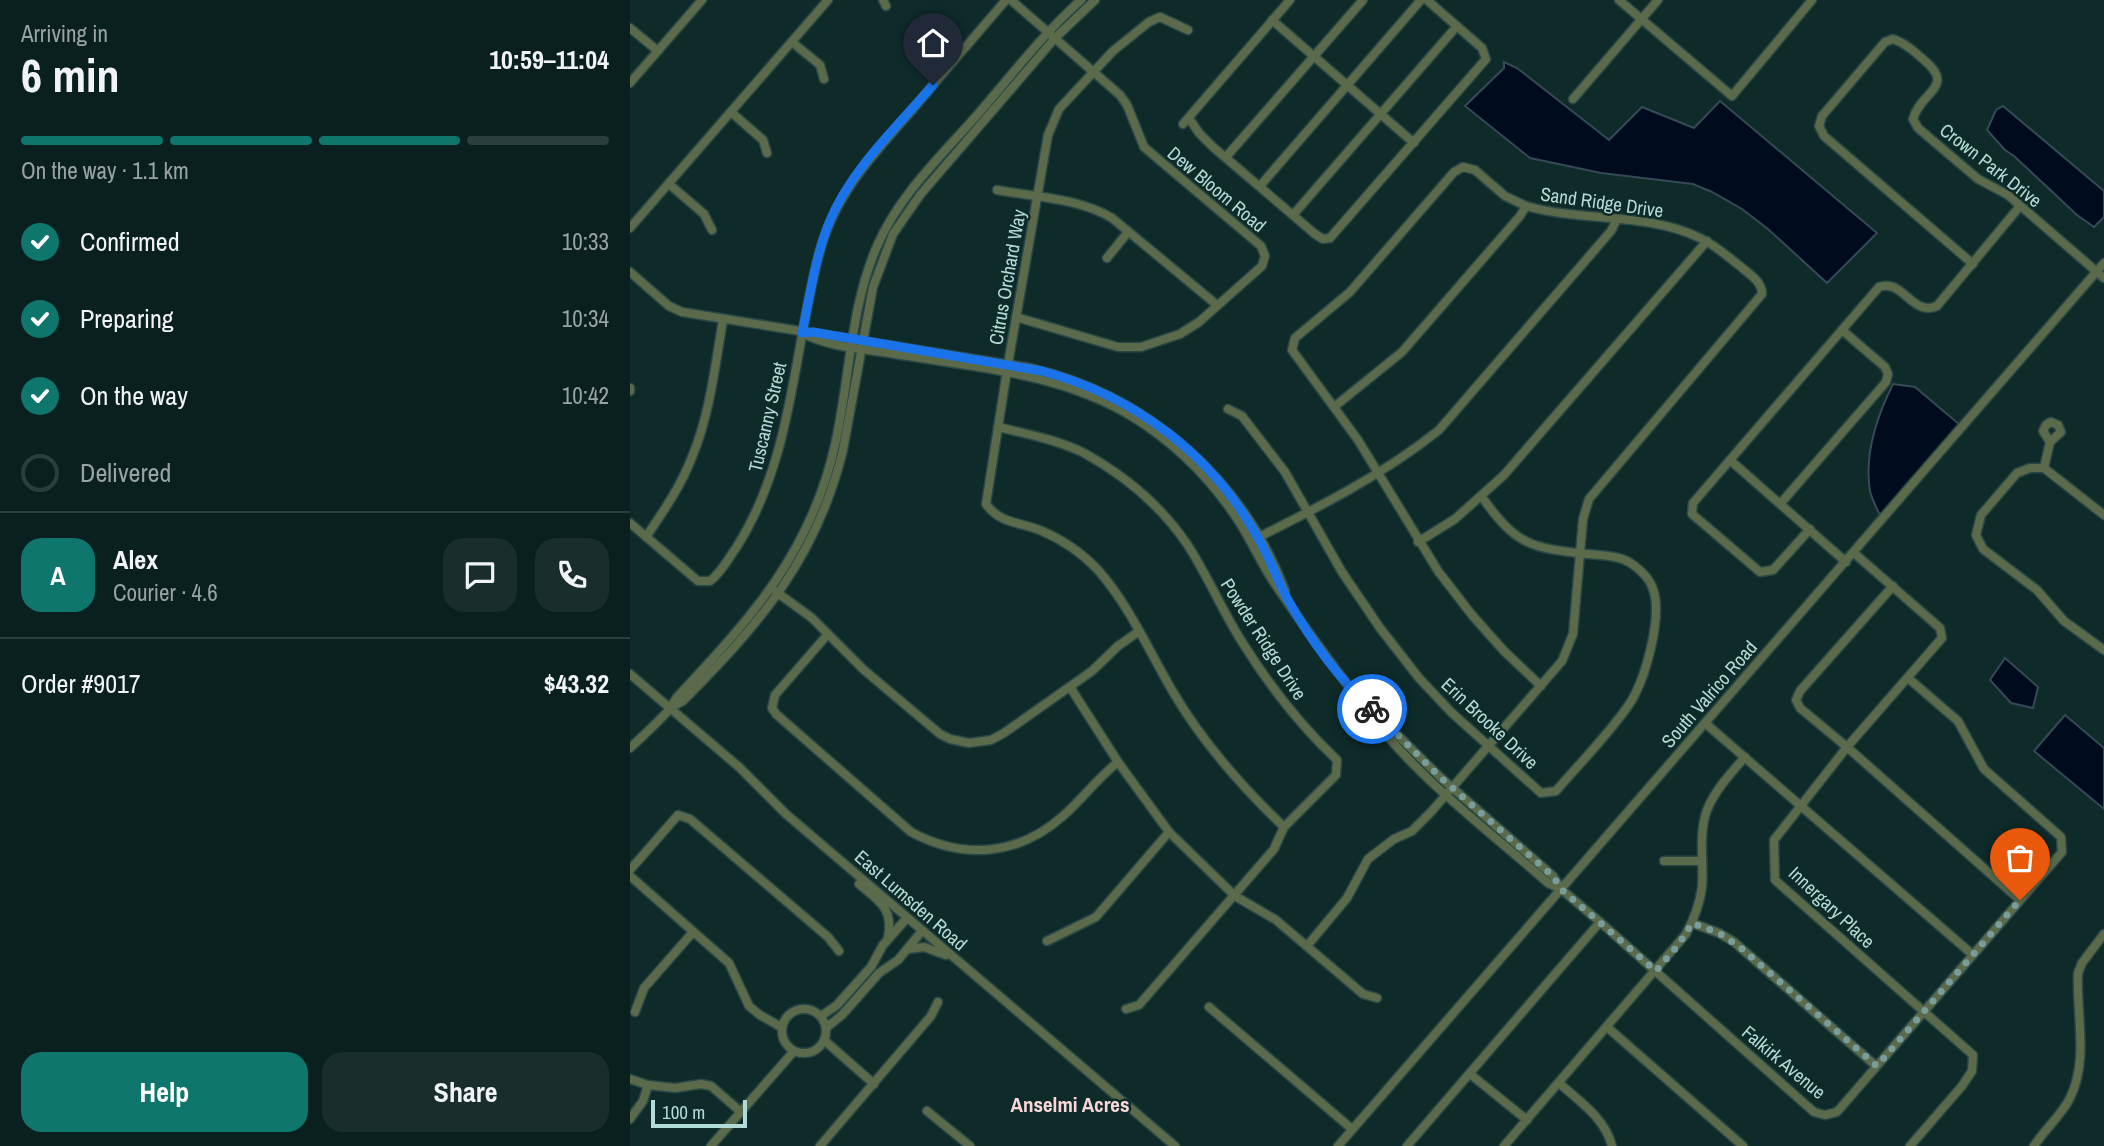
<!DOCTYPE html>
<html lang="en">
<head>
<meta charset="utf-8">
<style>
	body { margin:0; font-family:"Archivo Narrow",sans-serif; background:#182d2c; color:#f1f3f6; height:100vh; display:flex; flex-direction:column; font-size:26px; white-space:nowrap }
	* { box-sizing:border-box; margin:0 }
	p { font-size:23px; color:#99a3a4 }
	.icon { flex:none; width:38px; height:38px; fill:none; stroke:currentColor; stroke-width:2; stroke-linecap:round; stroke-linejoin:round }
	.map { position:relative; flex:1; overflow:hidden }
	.details { display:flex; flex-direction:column; background:#0a201f; width:630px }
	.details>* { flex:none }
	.scale { position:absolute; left:21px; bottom:18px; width:96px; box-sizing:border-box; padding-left:7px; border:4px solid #b2dbd7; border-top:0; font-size:19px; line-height:24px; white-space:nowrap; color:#b2dbd7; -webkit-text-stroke:5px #0e2b29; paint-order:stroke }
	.pin { position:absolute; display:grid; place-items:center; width:60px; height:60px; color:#fff; margin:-72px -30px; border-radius:50% 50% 50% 0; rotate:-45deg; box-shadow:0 0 7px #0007 }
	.pin .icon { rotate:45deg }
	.courier { position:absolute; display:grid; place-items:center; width:70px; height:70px; margin:-35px; border:5px solid #1a73e8; border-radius:50%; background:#fff; color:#222; box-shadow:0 2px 9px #0007 }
	.headline em { font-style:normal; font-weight:800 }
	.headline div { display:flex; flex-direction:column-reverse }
	.headline { display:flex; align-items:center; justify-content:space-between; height:119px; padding:0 21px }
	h1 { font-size:46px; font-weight:800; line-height:52px }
	.bar { display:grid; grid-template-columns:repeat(4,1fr); gap:10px 7px; align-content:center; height:84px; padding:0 21px }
	.bar i { height:9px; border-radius:5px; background:#2a3e3d }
	.bar .selected { background:#0f766e }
	.bar p { grid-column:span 4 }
	.line { display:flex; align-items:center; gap:18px; padding:0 21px; border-top:2px solid #2a3e3d }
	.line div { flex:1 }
	.round { display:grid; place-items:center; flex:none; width:74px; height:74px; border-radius:21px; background:#182d2c }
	ol { padding:0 21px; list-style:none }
	li { display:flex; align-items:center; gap:21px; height:77px }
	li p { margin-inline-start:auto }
	li .icon { padding:7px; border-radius:50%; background:#0f766e; color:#fff; stroke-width:4 }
	li:last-child { color:#99a3a4 }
	li i { width:38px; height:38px; border:4px solid #2a3e3d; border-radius:50% }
	.primary-button { display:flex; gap:14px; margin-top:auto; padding:14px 21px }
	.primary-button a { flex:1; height:80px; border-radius:21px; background:#0f766e; color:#fff; font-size:28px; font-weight:800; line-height:80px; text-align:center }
	.primary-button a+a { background:#182d2c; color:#f1f3f6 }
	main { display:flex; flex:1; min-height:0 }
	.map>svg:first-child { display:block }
</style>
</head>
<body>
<main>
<section class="details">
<div class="headline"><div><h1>6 min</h1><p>Arriving in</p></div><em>10:59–11:04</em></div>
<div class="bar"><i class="selected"></i><i class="selected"></i><i class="selected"></i><i></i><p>On the way · 1.1 km</p></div>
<ol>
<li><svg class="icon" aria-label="check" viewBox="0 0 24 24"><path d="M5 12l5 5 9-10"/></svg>Confirmed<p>10:33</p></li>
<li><svg class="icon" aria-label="check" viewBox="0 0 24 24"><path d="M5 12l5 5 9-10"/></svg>Preparing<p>10:34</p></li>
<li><svg class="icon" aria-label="check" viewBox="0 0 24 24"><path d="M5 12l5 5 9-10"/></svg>On the way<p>10:42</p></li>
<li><i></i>Delivered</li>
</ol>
<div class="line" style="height:126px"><b class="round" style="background:#0f766e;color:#fff">A</b><div><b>Alex</b><p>Courier · 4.6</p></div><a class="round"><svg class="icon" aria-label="chat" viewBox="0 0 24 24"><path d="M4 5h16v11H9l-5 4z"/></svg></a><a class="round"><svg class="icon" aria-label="phone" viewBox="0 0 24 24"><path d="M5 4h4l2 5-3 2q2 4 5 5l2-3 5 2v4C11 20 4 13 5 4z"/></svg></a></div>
<div class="line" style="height:91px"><div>Order #9017</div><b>$43.32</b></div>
<div class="primary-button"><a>Help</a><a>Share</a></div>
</section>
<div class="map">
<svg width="1474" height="1146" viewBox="0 0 1474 1146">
	<rect width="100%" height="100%" fill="#0e2b29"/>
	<g fill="#000c1e" stroke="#354a56" stroke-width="2">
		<path d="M874,62L887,68L979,140L1012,107L1064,128L1090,101L1247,233L1197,283L1138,229L1112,209L1082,192L1063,184L971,173L900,158L835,106L874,68Z"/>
		<path d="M1373,106L1474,191V217L1464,227L1447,215L1384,156L1375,150L1357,130L1366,110Z"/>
		<path d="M1263,384L1285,387L1330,425L1251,517C1247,509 1242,500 1240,491C1234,455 1247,416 1263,384Z"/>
		<path d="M1375,658L1408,687L1403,708L1381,703L1360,680Z"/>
		<path d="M1435,715L1474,748V809L1404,751Z"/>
	</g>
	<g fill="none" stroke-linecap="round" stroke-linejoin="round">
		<defs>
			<g id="minor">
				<path d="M253,0L256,6"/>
				<path d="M381,0L490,95L497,105L514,147L631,246L635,256L632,266L569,322L550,334L511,347H488L386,317"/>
				<path d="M989,0L1102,96L1182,0"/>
				<path d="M642,20L784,143"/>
				<path d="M0,28L28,51"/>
				<path d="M558,30L530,17L519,22L483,51L429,109L418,135L378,364L356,504C370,524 391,522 412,531C433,540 452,553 468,570C499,605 519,651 543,692C573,743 611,786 654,827"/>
				<path d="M162,42L190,65L194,79"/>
				<path d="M0,83L72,0"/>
				<path d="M943,99L1028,0"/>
				<path d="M102,113L133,140L137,153"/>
				<path d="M559,118L569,133L583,147L685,234L693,239L700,238L856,59L852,48L797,0"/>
				<path d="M553,124L660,0"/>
				<path d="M596,157L733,0"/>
				<path d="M39,184L74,214L82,230"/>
				<path d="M630,186L791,0"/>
				<path d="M367,190C405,197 448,198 482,218L587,305"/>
				<path d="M663,215L827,26"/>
				<path d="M0,228L198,0"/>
				<path d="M477,258L498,232"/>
				<path d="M1343,264L1194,136L1189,126L1192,116L1255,42L1263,39C1275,43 1285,52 1295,61C1326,87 1290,92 1283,119L1288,128L1348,179L1378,195L1474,278"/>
				<path d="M0,272L39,306L52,312L400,368C516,394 614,480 655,591"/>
				<path d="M172,333C196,346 231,349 259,353C342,367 429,372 503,417C545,443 581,479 608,520C621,540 631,563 645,584C674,627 706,670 738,712C787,778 857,829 918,883L931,889L970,922L1184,1112L1195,1115L1207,1112L1432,852L1431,837L1354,769L1328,721L1278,678"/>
				<path d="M0,388V391"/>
				<path d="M704,407L772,352L890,216L896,206"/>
				<path d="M598,409L612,416L655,472L712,572L750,628L789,678L821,712L911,793L926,791C950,763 977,736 998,706C1015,682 1033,617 1023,589C1019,576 1002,561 989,558C979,555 968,555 958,554C900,548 886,545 852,497"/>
				<path d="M368,427C397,434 428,440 454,453C494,475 531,506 557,544C578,576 593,613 614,645C641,688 671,726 707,760L706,775L654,827L644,849L509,1005L496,1009"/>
				<path d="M1100,460L1216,562"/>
				<path d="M1414,468L1420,442L1431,432L1428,425L1421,422L1416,425L1413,431L1420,442"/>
				<path d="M1151,503L1256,382L1258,374L1255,367L1212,330"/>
				<path d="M1474,515L1414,468H1400L1387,473L1351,515L1346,535L1353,549L1407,590L1434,621L1474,650"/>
				<path d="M0,523L68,581H80C91,573 98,559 106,548C163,459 163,353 189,254C204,195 244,153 283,109C314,72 345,36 376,0"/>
				<path d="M1180,529L1143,570L1130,572L1062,514L1063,503L1249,287C1273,278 1282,317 1307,306L1390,206"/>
				<path d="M16,537C33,512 51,486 62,457C80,414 85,366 93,320"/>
				<path d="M623,540C687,508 753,475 809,430L981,231L987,219"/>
				<path d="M788,542L825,519L874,475L1077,241"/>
				<path d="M1224,553L1310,628L1312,638L1217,747L1144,840L1145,880L1343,1055L1342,1071L1332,1086L1280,1146"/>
				<path d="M1263,586L1170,691L1166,700L1170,708L1217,747L1390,900"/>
				<path d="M145,591L182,618L234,670L310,734L320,739L339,743L361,740L374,733L462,671L488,646L508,632"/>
				<path d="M198,634L145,695L142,708L146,714L281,832C333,860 388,856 433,816C452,799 468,778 488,762"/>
				<path d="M0,674L109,767L156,814L545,1146"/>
				<path d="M440,687L488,762L539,832L605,896L646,920L733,994L747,998"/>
				<path d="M735,703L810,777L923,876L931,889"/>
				<path d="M42,707L53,701C130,623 186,560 213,450L243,287L263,234L290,195L425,38L465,0"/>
				<path d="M1075,723L1342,954"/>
				<path d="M0,748C13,736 26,724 38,711C42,705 45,699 50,694C122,617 181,552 205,445C220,379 220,306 248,244C270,194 313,154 348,114C381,76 413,34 451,0"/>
				<path d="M1034,861H1072"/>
				<path d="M0,870L48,815L60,819L198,937L209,951"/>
				<path d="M0,876L99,963L119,1006L130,1015L151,1027"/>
				<path d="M229,884C249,901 264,908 258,938"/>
				<path d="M1062,923L1089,933L1104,942L1246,1066"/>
				<path d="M417,941L466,917L539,832"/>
				<path d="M677,946L717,898L738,859L764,839L782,831L801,812L932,661L943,634L953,519L959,499L1132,294C1132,281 1119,274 1110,266C1097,256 1085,245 1070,238C1017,212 952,222 896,206L875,196L845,170L833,167L824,172L720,292L665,338L662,350L728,440L808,571L842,615L874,651L911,686"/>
				<path d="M278,949L294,947L316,955"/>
				<path d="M579,1007L722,1129"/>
				<circle cx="174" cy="1031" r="22"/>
				<path d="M5,1012L14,988L63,932"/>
				<path d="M191,1016L207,1005L241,967L253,945L277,918"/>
				<path d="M977,1027L1113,1146"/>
				<path d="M196,1028L212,1015L249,973L268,960L292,931"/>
				<path d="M194,1040L244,1084"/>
				<path d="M840,1074L897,1120"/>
				<path d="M0,1079L18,1085L45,1088L71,1084L81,1086L111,1112"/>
				<path d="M929,1083C949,1101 975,1118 982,1146"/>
				<path d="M297,1111L340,1146"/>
				<path d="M0,1119L13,1101L18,1085"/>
				<path d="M81,1146L164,1051"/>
				<path d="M190,1146L301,1016L308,1002"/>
				<path d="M708,1146L1474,263"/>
				<path d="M777,1146L970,922"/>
				<path d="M874,1146L1056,934C1064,919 1070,903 1072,887C1074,861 1068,835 1077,810C1085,790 1101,773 1115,757"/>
				<path d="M1404,1146C1415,1129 1431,1116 1440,1098C1459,1060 1446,1014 1448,973L1452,963L1474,934"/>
			</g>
		</defs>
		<use href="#minor" stroke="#284745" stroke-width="11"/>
		<use href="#minor" stroke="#5b6a4b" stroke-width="8"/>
	</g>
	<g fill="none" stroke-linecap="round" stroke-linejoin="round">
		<path stroke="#799d9a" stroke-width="7" stroke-dasharray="0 12.6" d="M742,709L810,777L923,876L931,889L1026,971L1049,944L1062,923L1089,933L1111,948L1247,1066L1390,900"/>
		<path stroke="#1a73e8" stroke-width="9" d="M303,85C267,127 220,170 199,223C185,258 180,296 172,333L183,332L412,371C504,396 582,454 628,538C640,558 647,580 658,600C680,639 709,679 742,709"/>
	</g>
	<g text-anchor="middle" stroke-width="5" stroke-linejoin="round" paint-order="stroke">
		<g font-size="19" fill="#b2dbd7" stroke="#0e2b29">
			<text transform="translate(1361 165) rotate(38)" y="7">Crown Park Drive</text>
			<text transform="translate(587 189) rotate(40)" y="7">Dew Bloom Road</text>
			<text transform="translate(972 202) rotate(8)" y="7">Sand Ridge Drive</text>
			<text transform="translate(377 277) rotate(-80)" y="7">Citrus Orchard Way</text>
			<text transform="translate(137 417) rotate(-77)" y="7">Tuscanny Street</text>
			<text transform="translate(634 639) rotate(57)" y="7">Powder Ridge Drive</text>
			<text transform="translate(1079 694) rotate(-49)" y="7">South Valrico Road</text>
			<text transform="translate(860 723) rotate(43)" y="7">Erin Brooke Drive</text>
			<text transform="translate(281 900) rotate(41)" y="7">East Lumsden Road</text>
			<text transform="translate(1202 907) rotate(43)" y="7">Innergary Place</text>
			<text transform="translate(1154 1062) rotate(40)" y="7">Falkirk Avenue</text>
		</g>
		<g font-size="21" font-weight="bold" fill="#fad7db" stroke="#0e2b29">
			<text x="440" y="1112">Anselmi Acres</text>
		</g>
	</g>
</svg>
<div class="scale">100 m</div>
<div class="pin" style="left:1390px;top:900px;background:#ea580c"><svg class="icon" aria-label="bag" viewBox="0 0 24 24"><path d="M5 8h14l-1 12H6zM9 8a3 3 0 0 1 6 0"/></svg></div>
<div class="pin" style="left:303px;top:85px;background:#1f2937"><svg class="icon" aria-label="home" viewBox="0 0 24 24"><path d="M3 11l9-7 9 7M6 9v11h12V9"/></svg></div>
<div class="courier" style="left:742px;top:709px"><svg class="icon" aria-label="bike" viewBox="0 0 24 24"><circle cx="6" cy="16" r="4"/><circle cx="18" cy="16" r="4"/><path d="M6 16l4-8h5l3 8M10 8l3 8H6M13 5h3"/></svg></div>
</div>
</main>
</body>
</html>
